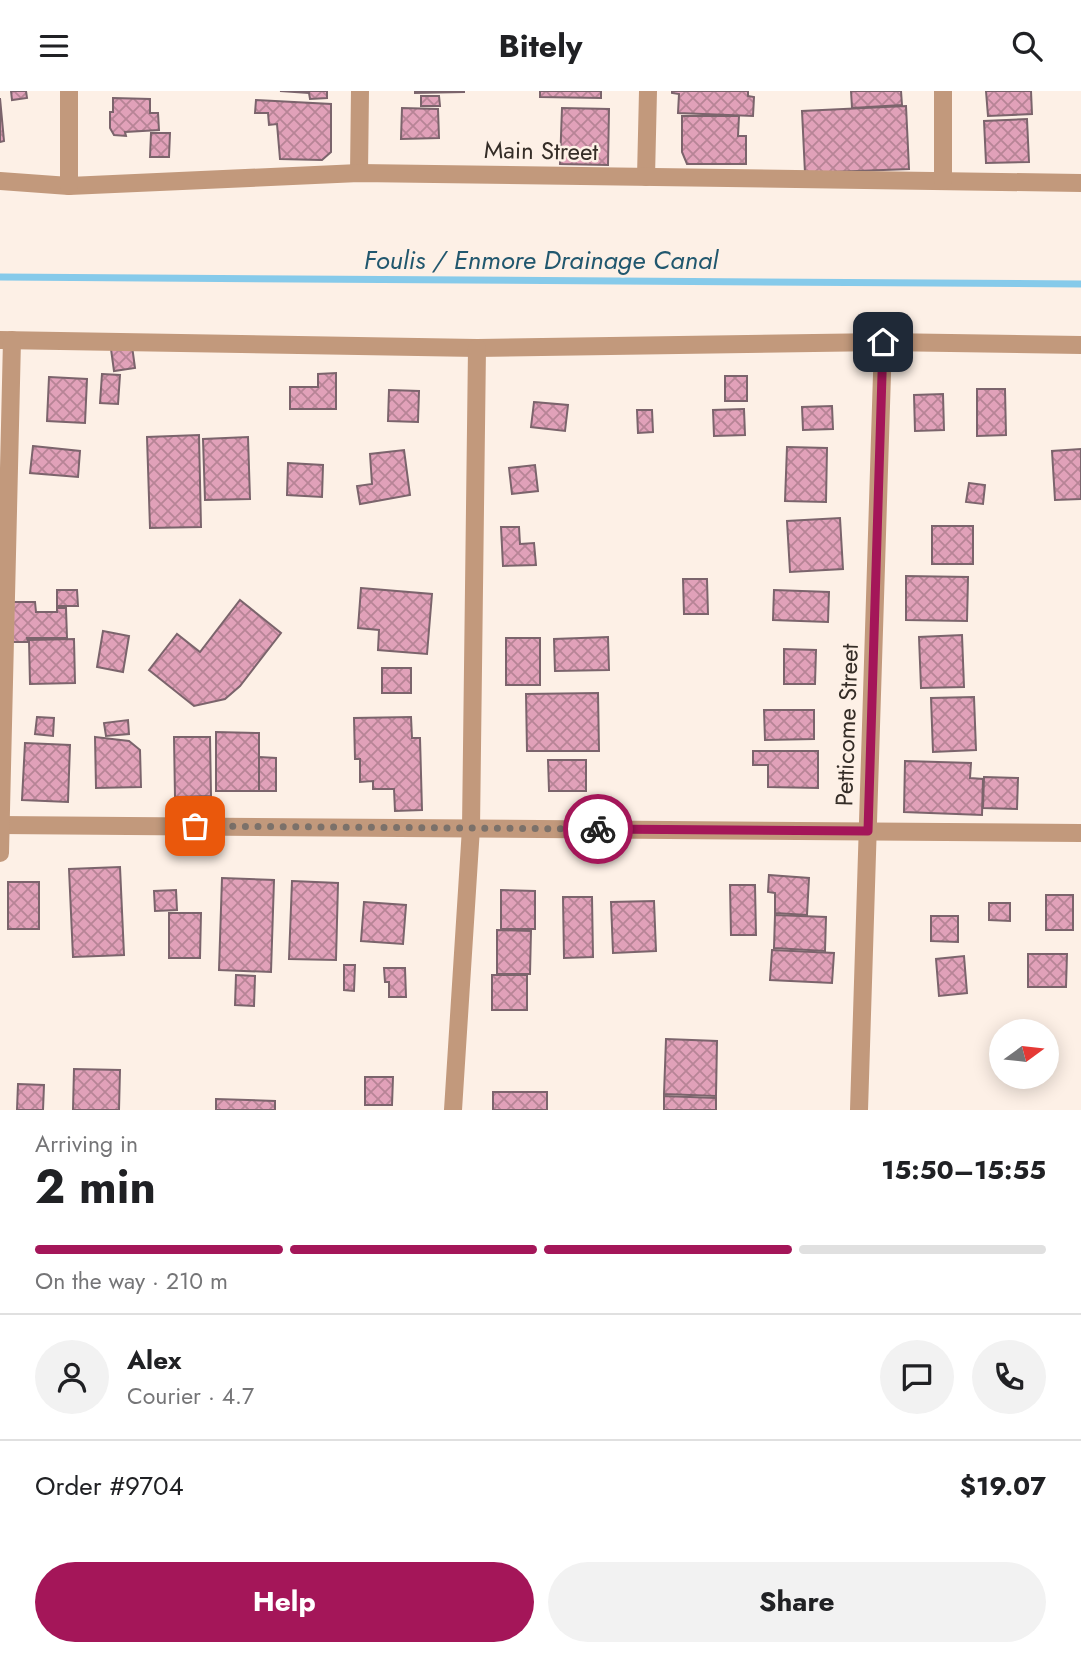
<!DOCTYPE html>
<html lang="en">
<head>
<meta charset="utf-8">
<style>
	body { margin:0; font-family:Jost,sans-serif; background:#f2f2f2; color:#202124; height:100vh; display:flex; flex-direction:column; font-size:26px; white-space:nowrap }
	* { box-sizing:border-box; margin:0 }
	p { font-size:23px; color:#757577 }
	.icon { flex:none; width:38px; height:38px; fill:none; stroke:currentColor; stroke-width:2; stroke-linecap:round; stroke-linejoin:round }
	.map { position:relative; height:1019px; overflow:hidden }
	.side { display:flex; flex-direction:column; background:#fff; flex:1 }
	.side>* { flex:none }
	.needle { width:46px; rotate:75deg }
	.fabs { position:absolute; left:989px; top:928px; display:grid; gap:14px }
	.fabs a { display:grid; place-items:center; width:70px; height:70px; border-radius:50%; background:#fff; box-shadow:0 4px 18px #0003; font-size:35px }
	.pin { position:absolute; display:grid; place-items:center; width:60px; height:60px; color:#fff; margin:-30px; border-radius:14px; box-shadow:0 4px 10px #0006 }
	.courier { position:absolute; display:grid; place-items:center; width:70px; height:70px; margin:-35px; border:5px solid #a41659; border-radius:50%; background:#fff; color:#222; box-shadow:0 2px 9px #0007 }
	.overview em { font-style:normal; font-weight:700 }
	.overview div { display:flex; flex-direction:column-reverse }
	.overview { display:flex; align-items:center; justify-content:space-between; height:119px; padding:0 35px }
	h1 { font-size:46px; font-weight:700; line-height:52px }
	.bar { display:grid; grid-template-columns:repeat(4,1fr); gap:10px 7px; align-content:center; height:84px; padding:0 35px }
	.bar i { height:9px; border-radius:5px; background:#e0e0e0 }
	.bar .selected { background:#a41659 }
	.bar p { grid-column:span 4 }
	.line { display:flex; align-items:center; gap:18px; padding:0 35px; border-top:2px solid #e0e0e0 }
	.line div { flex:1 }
	.round { display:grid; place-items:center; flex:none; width:74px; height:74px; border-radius:37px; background:#f2f2f2 }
	.cta { display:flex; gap:14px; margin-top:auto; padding:14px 35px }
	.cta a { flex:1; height:80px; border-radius:42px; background:#a41659; color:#fff; font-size:28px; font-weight:700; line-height:80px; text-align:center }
	.cta a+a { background:#f2f2f2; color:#202124 }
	header { display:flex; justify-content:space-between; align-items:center; height:91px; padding:0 35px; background:#fff; font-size:32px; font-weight:700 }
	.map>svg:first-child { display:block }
</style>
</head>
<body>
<header><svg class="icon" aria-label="menu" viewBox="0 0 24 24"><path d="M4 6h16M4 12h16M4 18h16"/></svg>Bitely<svg class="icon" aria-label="search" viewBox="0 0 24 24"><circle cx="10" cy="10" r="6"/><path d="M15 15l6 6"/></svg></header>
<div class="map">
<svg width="1081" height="1019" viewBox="0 0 1081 1019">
	<defs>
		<pattern id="building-cross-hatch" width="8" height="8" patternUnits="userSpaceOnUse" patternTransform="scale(1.75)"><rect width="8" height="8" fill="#e1a1b9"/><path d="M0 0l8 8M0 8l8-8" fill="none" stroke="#b78496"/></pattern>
	</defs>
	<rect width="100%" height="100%" fill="#fdf0e6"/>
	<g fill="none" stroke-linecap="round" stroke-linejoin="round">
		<path stroke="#86caea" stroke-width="7" d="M0,186L1081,193"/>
	</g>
	<g fill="url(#building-cross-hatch)" stroke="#7b646c" stroke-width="2">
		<path d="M11,0H26L27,7L12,9Z"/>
		<path d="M280,0H327V7L310,8L309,2Z"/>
		<path d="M415,0H464V1L415,2Z"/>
		<path d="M540,0H601V7L540,6Z"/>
		<path d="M672,0H748V5L754,6L753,25L678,22L679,3L672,2Z"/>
		<path d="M851,0H901L902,14L852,17Z"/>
		<path d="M986,0H1031L1032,23L988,25Z"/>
		<path d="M421,5H439L440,15H421Z"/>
		<path d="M0,7L4,50L0,51Z"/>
		<path d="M113,7L150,8V22H158L159,39L125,41L126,45L114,44L110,37V21H113Z"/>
		<path d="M256,9L331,13V61L322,69L280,68L277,33L269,34L268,22H255Z"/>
		<path d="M906,15L909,78L805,82L802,20Z"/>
		<path d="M402,17L438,18L439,47L401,48Z"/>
		<path d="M562,17L609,18L608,74L560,73Z"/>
		<path d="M682,25H739L738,45H746V73H687L682,61Z"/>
		<path d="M1027,28L1029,71L986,72L984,30Z"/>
		<path d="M151,42H170L169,66H150Z"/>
		<path d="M132,255L135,277L114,280L111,258Z"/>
		<path d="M336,282V318H290V296H318V283Z"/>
		<path d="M102,283L120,284L118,313L100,312Z"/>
		<rect x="725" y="285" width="22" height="25"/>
		<path d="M49,286L87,288L85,332L47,330Z"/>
		<path d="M977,298H1005L1006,344L977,345Z"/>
		<path d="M389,299L419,300L418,331L388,330Z"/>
		<path d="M943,303L944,339L915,340L914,304Z"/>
		<path d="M534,311L568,314L565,340L531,336Z"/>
		<path d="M832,315L833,338L803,339L802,316Z"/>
		<path d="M744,318L745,344L714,345L713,319Z"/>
		<path d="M637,319H652L653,341L638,342Z"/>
		<path d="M199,344L201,436L150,437L147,346Z"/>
		<path d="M248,346L250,408L205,409L203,348Z"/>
		<path d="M33,355L80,360L78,386L30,382Z"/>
		<path d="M787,356L827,357L826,411L785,410Z"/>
		<path d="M1081,358V408L1055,409L1052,360Z"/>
		<path d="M404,359L410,404L360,413L357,395L372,393L370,363Z"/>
		<path d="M288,372L323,374L322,406L287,404Z"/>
		<path d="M535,374L538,400L512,403L509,377Z"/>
		<path d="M969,392L985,394L983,413L966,411Z"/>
		<path d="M840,427L843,478L790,481L787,430Z"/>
		<rect x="932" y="435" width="41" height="38"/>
		<path d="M501,436H519L520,453L534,452L536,474L503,475Z"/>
		<path d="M906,485L968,486L967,530L906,529Z"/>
		<path d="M683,488H707L708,523H684Z"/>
		<path d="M361,497L432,503L427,563L378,559L379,539L358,537Z"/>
		<path d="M57,499H77L78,515H57Z"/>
		<path d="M774,499L829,501L828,531L773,529Z"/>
		<path d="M240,509L281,542L240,595L225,608L194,615L149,579L177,543L200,561Z"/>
		<path d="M13,511H35L36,521H57V517H66L67,547H27L28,551H13Z"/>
		<path d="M103,540L129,545L123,581L97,576Z"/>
		<path d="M962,544L964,596L921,597L919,546Z"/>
		<path d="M608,546L609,579L555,580L554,548Z"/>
		<rect x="506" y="547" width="34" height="47"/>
		<path d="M74,548L75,592L30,593L29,549Z"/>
		<path d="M784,558L816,559L815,593H784Z"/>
		<rect x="382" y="577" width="29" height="25"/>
		<path d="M598,602L599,660H527L526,603Z"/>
		<path d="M974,606L976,659L933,661L931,607Z"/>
		<path d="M764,619H814V648L765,649Z"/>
		<path d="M37,626L54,627L53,645L35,643Z"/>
		<path d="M411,626L412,647H420L422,719L395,720L394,698H373V690L360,691V668H355L354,627Z"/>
		<path d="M128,629L129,643L106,645L104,632Z"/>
		<path d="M216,641L259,642V700H216Z"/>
		<path d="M95,646L129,650L140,659L141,696L96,697Z"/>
		<path d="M174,646H210L211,705L175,706Z"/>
		<path d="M25,652L70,654L68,711L22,709Z"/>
		<path d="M753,660H818V697L768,696V674H753Z"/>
		<path d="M259,666L276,667V700H259Z"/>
		<path d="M548,669H586V700H549Z"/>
		<path d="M905,670L971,672L970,687L983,688L982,724L904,721Z"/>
		<path d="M984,686L1018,687L1017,718L983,717Z"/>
		<path d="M120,776L124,864L73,866L69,778Z"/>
		<path d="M769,784L809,787L807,824L775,822V802L768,801Z"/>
		<path d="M222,787L274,789L271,881L219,879Z"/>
		<path d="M292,790L338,792L336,869L289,868Z"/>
		<rect x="8" y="791" width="31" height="47"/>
		<path d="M730,794H755L756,844H731Z"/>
		<path d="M176,799L177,819L155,820L154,800Z"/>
		<path d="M501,799L535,800V838H501Z"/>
		<rect x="1046" y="804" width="27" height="35"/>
		<path d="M563,806H592L593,866L564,867Z"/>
		<path d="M654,810L656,860L613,862L611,811Z"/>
		<path d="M364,811L406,814L403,853L361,850Z"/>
		<path d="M989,812H1010V830L989,829Z"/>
		<path d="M169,822H201L200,867H169Z"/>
		<path d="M775,824L826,826L825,860L774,857Z"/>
		<path d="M931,825H958V851L931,850Z"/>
		<path d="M497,839L531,840L530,883H497Z"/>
		<path d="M772,859L834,862L832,892L770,889Z"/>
		<path d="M1028,863H1067L1066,896H1028Z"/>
		<path d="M964,865L967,902L939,905L936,868Z"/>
		<path d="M344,874H355L354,900L344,899Z"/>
		<path d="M384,877H405L406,906H389V891H385Z"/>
		<path d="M236,884L255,885L254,915L235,914Z"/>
		<rect x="492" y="884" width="35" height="35"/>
		<path d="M666,948L717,950L716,1005L664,1003Z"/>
		<path d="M74,978L120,979L119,1019H73Z"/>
		<path d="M365,986H393L392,1014H365Z"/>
		<path d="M18,993L44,994L43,1019H17Z"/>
		<rect x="493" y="1001" width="54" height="18"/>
		<path d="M664,1005L716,1007V1019H664Z"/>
		<path d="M216,1008L275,1010V1019H216Z"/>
	</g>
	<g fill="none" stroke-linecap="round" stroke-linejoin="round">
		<g stroke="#c2997c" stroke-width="18">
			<path d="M359,82L360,0"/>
			<path d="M646,86L648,0"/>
			<path d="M0,90L69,95L359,82L1081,92"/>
			<path d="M943,90V0"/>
			<path d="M69,95V0"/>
			<path d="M0,249L477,257L883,251L1081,254"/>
			<path d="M0,734L1081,742"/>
			<path d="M0,762L12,249"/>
			<path d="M453,1019L471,737L477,257"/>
			<path d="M859,1019L883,251"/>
		</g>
	</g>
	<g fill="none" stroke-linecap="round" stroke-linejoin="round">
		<path stroke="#7b716a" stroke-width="7" stroke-dasharray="0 12.6" d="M195,735L598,738"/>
		<path stroke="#a41659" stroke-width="9" d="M598,738L868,740L883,251"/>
	</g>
	<g text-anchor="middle" stroke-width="5" stroke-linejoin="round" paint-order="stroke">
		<g font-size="24" fill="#352d27" stroke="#fdf0e6">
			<text transform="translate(541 60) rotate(1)" y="8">Main Street</text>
			<text transform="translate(847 634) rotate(-88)" y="8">Petticome Street</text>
		</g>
		<g font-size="26" font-style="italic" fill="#21576e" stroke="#fdf0e6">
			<text x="541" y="178">Foulis / Enmore Drainage Canal</text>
		</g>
	</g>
</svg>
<div class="fabs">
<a><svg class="needle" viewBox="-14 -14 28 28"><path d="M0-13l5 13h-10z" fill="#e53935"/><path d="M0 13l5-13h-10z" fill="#757577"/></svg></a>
</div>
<div class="pin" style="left:195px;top:735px;background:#ea580c"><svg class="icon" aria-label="bag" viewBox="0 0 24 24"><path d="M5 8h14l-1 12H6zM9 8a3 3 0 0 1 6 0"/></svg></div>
<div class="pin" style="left:883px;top:251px;background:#1f2937"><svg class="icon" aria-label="home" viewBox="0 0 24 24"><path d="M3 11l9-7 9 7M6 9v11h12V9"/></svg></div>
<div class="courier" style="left:598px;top:738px"><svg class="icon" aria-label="bike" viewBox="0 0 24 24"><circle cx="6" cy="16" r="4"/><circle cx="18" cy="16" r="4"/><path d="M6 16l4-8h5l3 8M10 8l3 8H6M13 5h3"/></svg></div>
</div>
<section class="side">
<div class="overview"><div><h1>2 min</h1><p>Arriving in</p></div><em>15:50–15:55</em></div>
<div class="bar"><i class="selected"></i><i class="selected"></i><i class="selected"></i><i></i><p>On the way · 210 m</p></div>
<div class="line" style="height:126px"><a class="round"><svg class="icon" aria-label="person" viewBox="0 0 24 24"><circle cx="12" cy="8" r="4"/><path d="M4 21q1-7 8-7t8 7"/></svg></a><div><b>Alex</b><p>Courier · 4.7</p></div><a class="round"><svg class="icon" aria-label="chat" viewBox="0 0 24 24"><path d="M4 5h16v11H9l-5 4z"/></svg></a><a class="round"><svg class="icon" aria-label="phone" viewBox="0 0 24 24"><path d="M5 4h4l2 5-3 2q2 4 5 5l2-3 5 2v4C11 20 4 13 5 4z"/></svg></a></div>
<div class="line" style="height:91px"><div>Order #9704</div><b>$19.07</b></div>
<div class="cta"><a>Help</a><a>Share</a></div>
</section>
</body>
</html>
